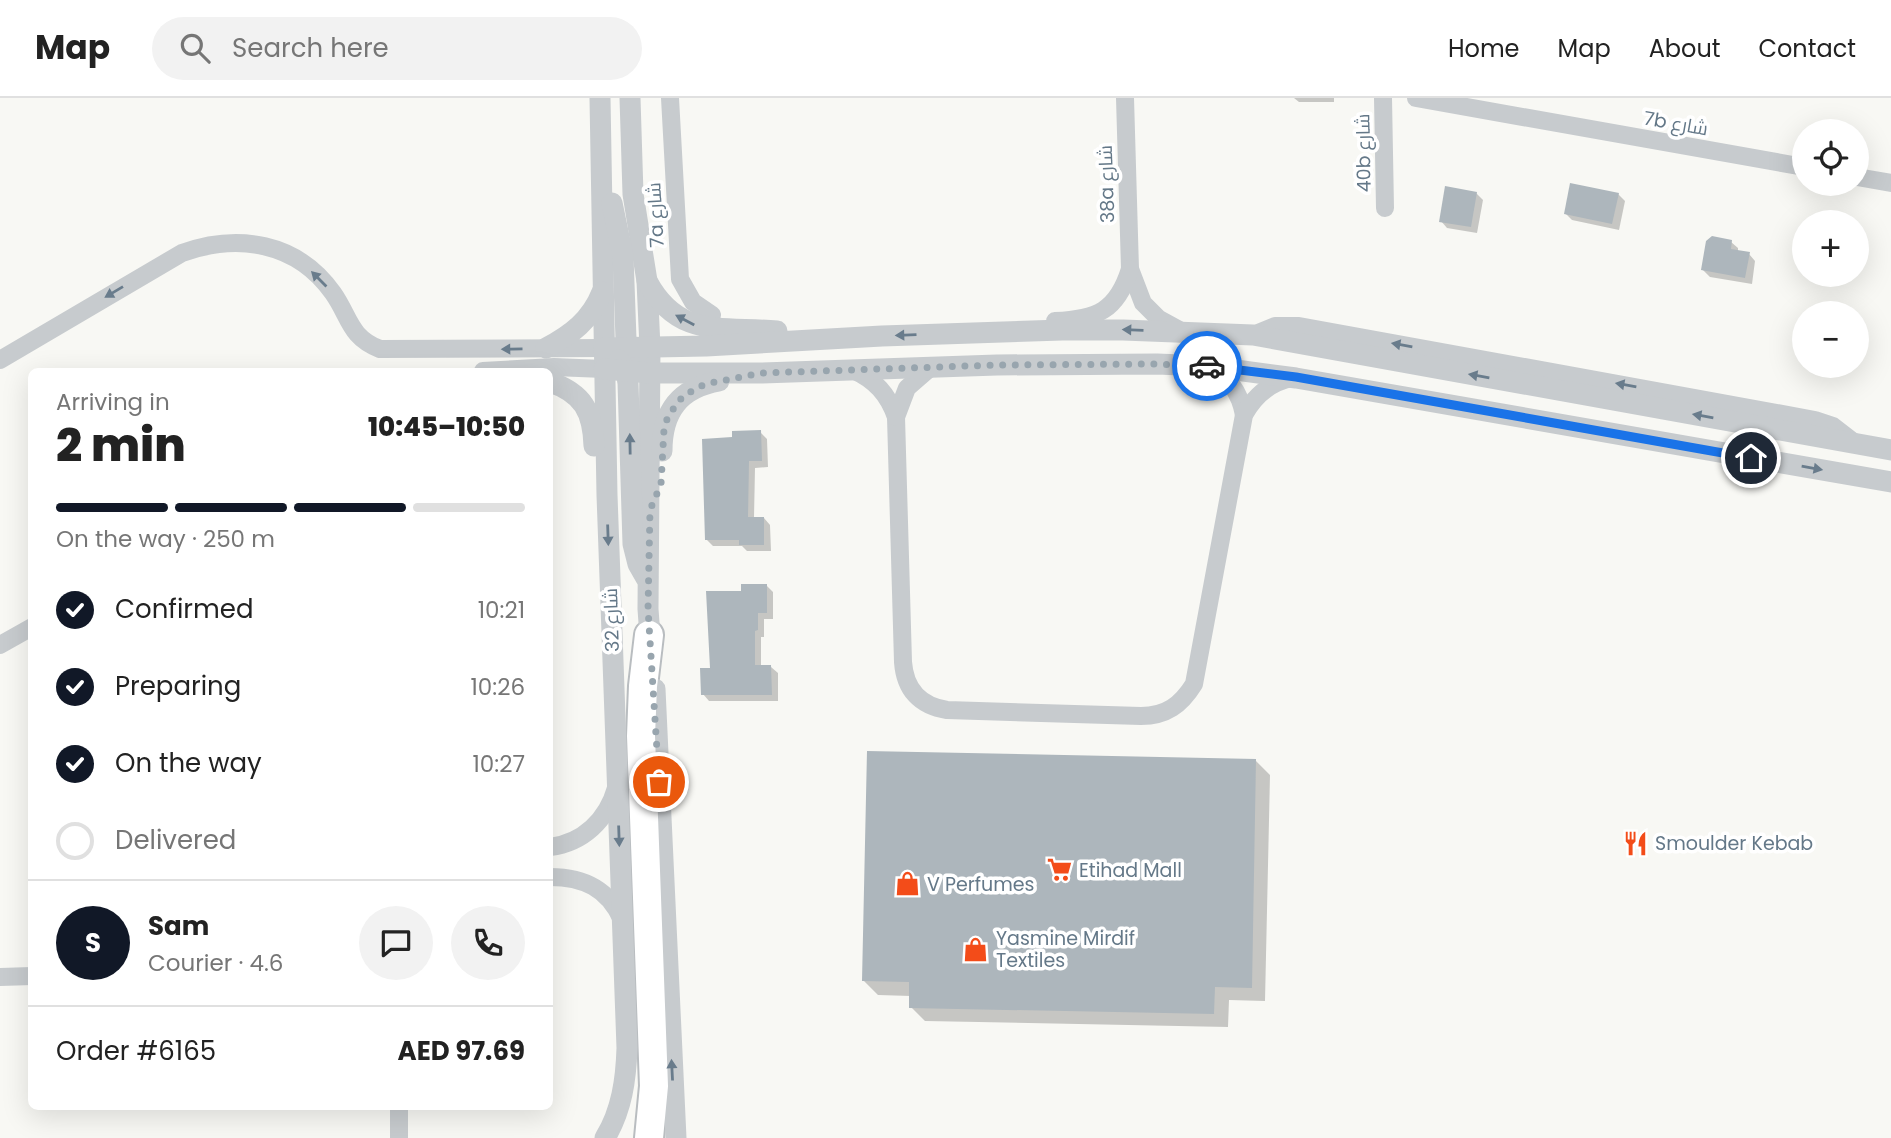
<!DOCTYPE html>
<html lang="en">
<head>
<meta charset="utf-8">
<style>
	body { margin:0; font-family:Poppins,Cairo,sans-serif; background:#f2f2f2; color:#222; height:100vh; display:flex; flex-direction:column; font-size:26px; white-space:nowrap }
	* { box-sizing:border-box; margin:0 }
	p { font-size:23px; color:#767676 }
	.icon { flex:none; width:38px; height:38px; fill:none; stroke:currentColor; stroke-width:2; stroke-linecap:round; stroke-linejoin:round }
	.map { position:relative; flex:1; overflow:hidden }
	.details { position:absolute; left:28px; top:270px; width:525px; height:742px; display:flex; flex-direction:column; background:#fff; border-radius:10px; box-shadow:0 7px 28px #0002 }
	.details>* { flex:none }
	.buttons { position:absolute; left:1792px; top:21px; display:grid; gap:14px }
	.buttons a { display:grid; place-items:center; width:77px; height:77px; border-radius:50%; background:#fff; box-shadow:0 7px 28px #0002; font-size:35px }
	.pin { position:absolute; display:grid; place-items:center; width:60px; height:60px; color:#fff; margin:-30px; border:4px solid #fff; border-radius:50%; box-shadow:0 2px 7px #0007 }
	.courier { position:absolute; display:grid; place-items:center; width:70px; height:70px; margin:-35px; border:5px solid #1a73e8; border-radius:50%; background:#fff; color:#222; box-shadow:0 2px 9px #0007 }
	.summary em { font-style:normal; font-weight:800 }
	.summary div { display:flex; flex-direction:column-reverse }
	.summary { display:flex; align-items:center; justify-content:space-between; height:119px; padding:0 28px }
	h1 { font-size:46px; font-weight:800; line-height:52px }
	.bar { display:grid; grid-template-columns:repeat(4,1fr); gap:10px 7px; align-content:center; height:84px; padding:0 28px }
	.bar i { height:9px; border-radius:5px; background:#e0e0e0 }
	.bar .current { background:#111827 }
	.bar p { grid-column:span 4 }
	.line { display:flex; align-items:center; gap:18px; padding:0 28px; border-top:2px solid #e0e0e0 }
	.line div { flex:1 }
	.round { display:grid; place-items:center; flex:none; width:74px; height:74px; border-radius:37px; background:#f2f2f2 }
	ol { padding:0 28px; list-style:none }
	li { display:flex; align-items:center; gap:21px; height:77px }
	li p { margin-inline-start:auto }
	li .icon { padding:7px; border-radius:50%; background:#111827; color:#fff; stroke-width:4 }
	li:last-child { color:#767676 }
	li i { width:38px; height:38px; border:4px solid #e0e0e0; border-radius:50% }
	header { display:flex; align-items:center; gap:42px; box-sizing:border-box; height:98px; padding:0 35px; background:#fff; border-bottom:2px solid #e0e0e0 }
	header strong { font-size:33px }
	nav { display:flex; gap:38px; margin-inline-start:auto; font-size:24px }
	.search { width:490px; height:63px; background:#f2f2f2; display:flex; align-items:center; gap:18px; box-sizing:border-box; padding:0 24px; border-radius:38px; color:#767676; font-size:26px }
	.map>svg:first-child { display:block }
</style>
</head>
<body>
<header>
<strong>Map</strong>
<div class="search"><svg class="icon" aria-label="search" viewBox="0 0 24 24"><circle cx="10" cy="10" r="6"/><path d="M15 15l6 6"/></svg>Search here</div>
<nav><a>Home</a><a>Map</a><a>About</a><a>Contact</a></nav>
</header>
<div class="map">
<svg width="1891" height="1040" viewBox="0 0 1891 1040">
	<rect width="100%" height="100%" fill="#f8f8f4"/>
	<g fill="#0003">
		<path d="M1294,0H1334V4H1299Z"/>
		<path d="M1476,95L1483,102L1477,135L1447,130L1441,123Z"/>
		<path d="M1618,96L1625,103L1619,132L1572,122L1566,116Z"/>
		<path d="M1731,144L1738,150V154L1749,156L1755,163L1752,186L1710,179L1703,172Z"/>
		<path d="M760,334L767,341L768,369L755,370L754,420H764L770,427L771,453H747L742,448H713L706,441L734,341Z"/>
		<path d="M766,487L773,494V521H764V539H761V569H771L778,575V603H709L703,596L743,494Z"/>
		<path d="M1256,663L1270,677L1265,903L1229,902L1228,929L925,923L911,909V898L878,897L864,883Z"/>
	</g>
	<g fill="#adb6bc">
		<path d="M1570,85L1619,95L1612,126L1564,116Z"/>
		<path d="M1445,88L1477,94L1471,129L1439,124Z"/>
		<path d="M1712,138L1732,142L1731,151L1750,154L1745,180L1701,172L1706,143Z"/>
		<path d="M761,332L762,363H749L748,419H764V447H739V442H705L702,341L732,339V333Z"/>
		<path d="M741,486H767V515H758V532L755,533V567H771L772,597H701L700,570H710L706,493H741Z"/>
		<path d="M867,653L1256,661L1252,890L1215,889L1214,916L909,910V884L862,883Z"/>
	</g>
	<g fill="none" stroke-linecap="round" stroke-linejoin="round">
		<defs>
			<path id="trunk" d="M649,1040L654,988L641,638L643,588L649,537"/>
		</defs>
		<use href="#trunk" stroke="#b9bdc0" stroke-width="32"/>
		<g stroke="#c7cbce" stroke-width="18">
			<path d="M670,0L680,181L693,204L712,217"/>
			<path d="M1125,0L1130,171L1143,205L1159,221L1181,233"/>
			<path d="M1383,0L1385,110"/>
			<path d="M1416,0L1804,69"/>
			<path d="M1857,79L1891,85"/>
			<path d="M1055,223C1097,221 1117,213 1130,171"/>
			<path d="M1253,237L1275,228H1299L1815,322L1833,328L1855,345"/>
			<path d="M0,262L182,155C238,135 297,144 333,195C350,219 349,239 380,251L604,250"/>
			<path d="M1208,269C1229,278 1240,295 1244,317"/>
			<path d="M930,270L907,290L896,319L903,564C905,592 920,608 947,612L1141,618C1166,618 1181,607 1194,586L1244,317C1255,297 1270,284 1293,280"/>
			<path d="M853,272C875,282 888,296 896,319"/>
			<path d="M483,273L554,269L604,271"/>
			<path d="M0,547L32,529"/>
			<path d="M550,749C583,745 607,722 616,690"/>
			<path d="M550,779C583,779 608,790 622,822"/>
			<path d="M0,879L32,878"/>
			<path d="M399,1008V1040"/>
		</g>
		<g stroke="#c7cbce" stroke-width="21">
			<path d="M600,0L607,397L627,950C626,981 622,1012 605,1040"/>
			<path d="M630,0L633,96L647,183L650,250L648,511L651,552"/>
			<path d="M612,105L623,158L626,241L636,262"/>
			<path d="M647,183C678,241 721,228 777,233"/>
			<path d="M546,250C571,237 591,222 602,194"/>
			<path d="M604,250L706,248L882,238L1062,232H1123L1253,237L1891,352"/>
			<path d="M619,262L626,273L628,285L633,446L638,466L646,480"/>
			<path d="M604,271L650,275H762L997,267L1157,266L1206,268L1296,280L1891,384"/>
			<path d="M550,284C583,295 593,314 594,348"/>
			<path d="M662,353C662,313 680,290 719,283"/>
			<path d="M655,591L676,1040"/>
		</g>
		<use href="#trunk" stroke="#fff" stroke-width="28"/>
	</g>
	<defs><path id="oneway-solid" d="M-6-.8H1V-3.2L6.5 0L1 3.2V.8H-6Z" transform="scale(1.75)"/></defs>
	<g fill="#697c8c">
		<use href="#oneway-solid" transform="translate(319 181) rotate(-135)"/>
		<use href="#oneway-solid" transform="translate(114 194) rotate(149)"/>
		<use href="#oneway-solid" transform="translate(685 222) rotate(-152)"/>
		<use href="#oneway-solid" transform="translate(1133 232) rotate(-178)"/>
		<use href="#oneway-solid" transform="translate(906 237) rotate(178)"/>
		<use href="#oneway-solid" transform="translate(1402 247) rotate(-170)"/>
		<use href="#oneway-solid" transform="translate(512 251) rotate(179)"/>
		<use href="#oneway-solid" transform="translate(1479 278) rotate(-170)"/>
		<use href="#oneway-solid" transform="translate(1626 287) rotate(-170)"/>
		<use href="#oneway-solid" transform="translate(1703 318) rotate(-170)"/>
		<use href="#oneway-solid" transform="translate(630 346) rotate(-91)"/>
		<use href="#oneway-solid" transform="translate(1812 370) rotate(10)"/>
		<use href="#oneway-solid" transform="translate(608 437) rotate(88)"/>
		<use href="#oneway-solid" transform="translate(619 738) rotate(88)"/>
		<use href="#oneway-solid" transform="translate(672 972) rotate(-93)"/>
	</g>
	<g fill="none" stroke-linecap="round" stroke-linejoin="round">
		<path stroke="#98a5ae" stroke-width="7" stroke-dasharray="0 12.6" d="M659,684L648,511L650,412L661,386L664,331L668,318L683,298L705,286L762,275L998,267L1157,266L1207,268"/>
		<path stroke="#1a73e8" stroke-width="9" d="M1207,268L1296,279L1751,360"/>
	</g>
	<defs>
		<symbol id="restaurant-bare" viewBox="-9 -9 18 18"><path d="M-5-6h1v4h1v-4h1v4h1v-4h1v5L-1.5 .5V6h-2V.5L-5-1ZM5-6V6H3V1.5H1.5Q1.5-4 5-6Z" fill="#f34c19" stroke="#fff" stroke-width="2.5" paint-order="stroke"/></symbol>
		<symbol id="supermarket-bare" viewBox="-9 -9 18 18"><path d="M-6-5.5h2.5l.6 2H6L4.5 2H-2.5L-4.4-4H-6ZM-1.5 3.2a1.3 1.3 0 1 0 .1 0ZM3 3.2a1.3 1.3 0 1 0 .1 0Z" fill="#f34c19" stroke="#fff" stroke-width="2.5" paint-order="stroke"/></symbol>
		<symbol id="shop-bare" viewBox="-9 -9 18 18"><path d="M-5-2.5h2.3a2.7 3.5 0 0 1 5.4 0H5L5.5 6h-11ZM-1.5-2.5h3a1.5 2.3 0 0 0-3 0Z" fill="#f34c19" stroke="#fff" stroke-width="2.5" paint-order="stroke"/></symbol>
	</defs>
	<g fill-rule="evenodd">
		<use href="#restaurant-bare" x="1618" y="728" width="35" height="35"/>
		<use href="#supermarket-bare" x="1042" y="754" width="35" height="35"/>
		<use href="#shop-bare" x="890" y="768" width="35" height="35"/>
		<use href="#shop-bare" x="958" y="834" width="35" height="35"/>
	</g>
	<g text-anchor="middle" stroke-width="7" stroke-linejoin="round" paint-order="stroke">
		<g font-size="19" fill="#647888" stroke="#fff">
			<text transform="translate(1676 25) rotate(10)" y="7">7b شارع</text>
			<text transform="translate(1363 55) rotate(-91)" y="7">40b شارع</text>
			<text transform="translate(1106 86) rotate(-92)" y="7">38a شارع</text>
			<text transform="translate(655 117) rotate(-93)" y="7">7a شارع</text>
			<text transform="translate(611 522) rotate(-92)" y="7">شارع 32</text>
		</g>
		<g font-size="19" fill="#647888" stroke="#fff" text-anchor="start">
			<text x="1655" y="752">Smoulder Kebab</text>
			<text x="1079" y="779">Etihad Mall</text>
			<text x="927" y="793">V Perfumes</text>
			<text x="996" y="847">Yasmine Mirdif<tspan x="996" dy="22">Textiles</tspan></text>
		</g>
	</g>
</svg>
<div class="buttons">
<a><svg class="icon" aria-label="locate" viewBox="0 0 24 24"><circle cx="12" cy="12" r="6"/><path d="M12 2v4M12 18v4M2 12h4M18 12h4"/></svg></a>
<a>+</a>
<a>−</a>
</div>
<div class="pin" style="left:659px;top:684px;background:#ea580c"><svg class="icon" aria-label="bag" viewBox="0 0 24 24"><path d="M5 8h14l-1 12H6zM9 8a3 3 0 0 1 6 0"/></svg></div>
<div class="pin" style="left:1751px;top:360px;background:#1f2937"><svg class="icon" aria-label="home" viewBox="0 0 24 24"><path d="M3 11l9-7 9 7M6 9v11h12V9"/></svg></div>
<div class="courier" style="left:1207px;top:268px"><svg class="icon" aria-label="car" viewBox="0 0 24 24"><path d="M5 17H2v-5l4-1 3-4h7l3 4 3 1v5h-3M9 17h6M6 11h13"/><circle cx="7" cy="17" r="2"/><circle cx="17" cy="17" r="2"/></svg></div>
<section class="details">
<div class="summary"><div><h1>2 min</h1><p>Arriving in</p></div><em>10:45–10:50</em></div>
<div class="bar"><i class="current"></i><i class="current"></i><i class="current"></i><i></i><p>On the way · 250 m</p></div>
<ol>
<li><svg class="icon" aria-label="check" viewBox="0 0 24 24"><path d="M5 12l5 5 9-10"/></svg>Confirmed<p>10:21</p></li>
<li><svg class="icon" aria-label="check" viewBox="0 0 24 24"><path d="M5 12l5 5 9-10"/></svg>Preparing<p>10:26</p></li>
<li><svg class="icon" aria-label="check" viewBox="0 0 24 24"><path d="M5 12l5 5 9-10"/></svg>On the way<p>10:27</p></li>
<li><i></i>Delivered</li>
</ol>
<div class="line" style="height:126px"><b class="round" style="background:#111827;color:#fff">S</b><div><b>Sam</b><p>Courier · 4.6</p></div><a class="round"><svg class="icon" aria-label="chat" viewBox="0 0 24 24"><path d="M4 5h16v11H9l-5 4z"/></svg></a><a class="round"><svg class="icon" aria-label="phone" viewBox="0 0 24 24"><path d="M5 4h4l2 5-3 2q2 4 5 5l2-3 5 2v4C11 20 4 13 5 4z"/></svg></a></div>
<div class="line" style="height:91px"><div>Order #6165</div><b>AED 97.69</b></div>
</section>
</div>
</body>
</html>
